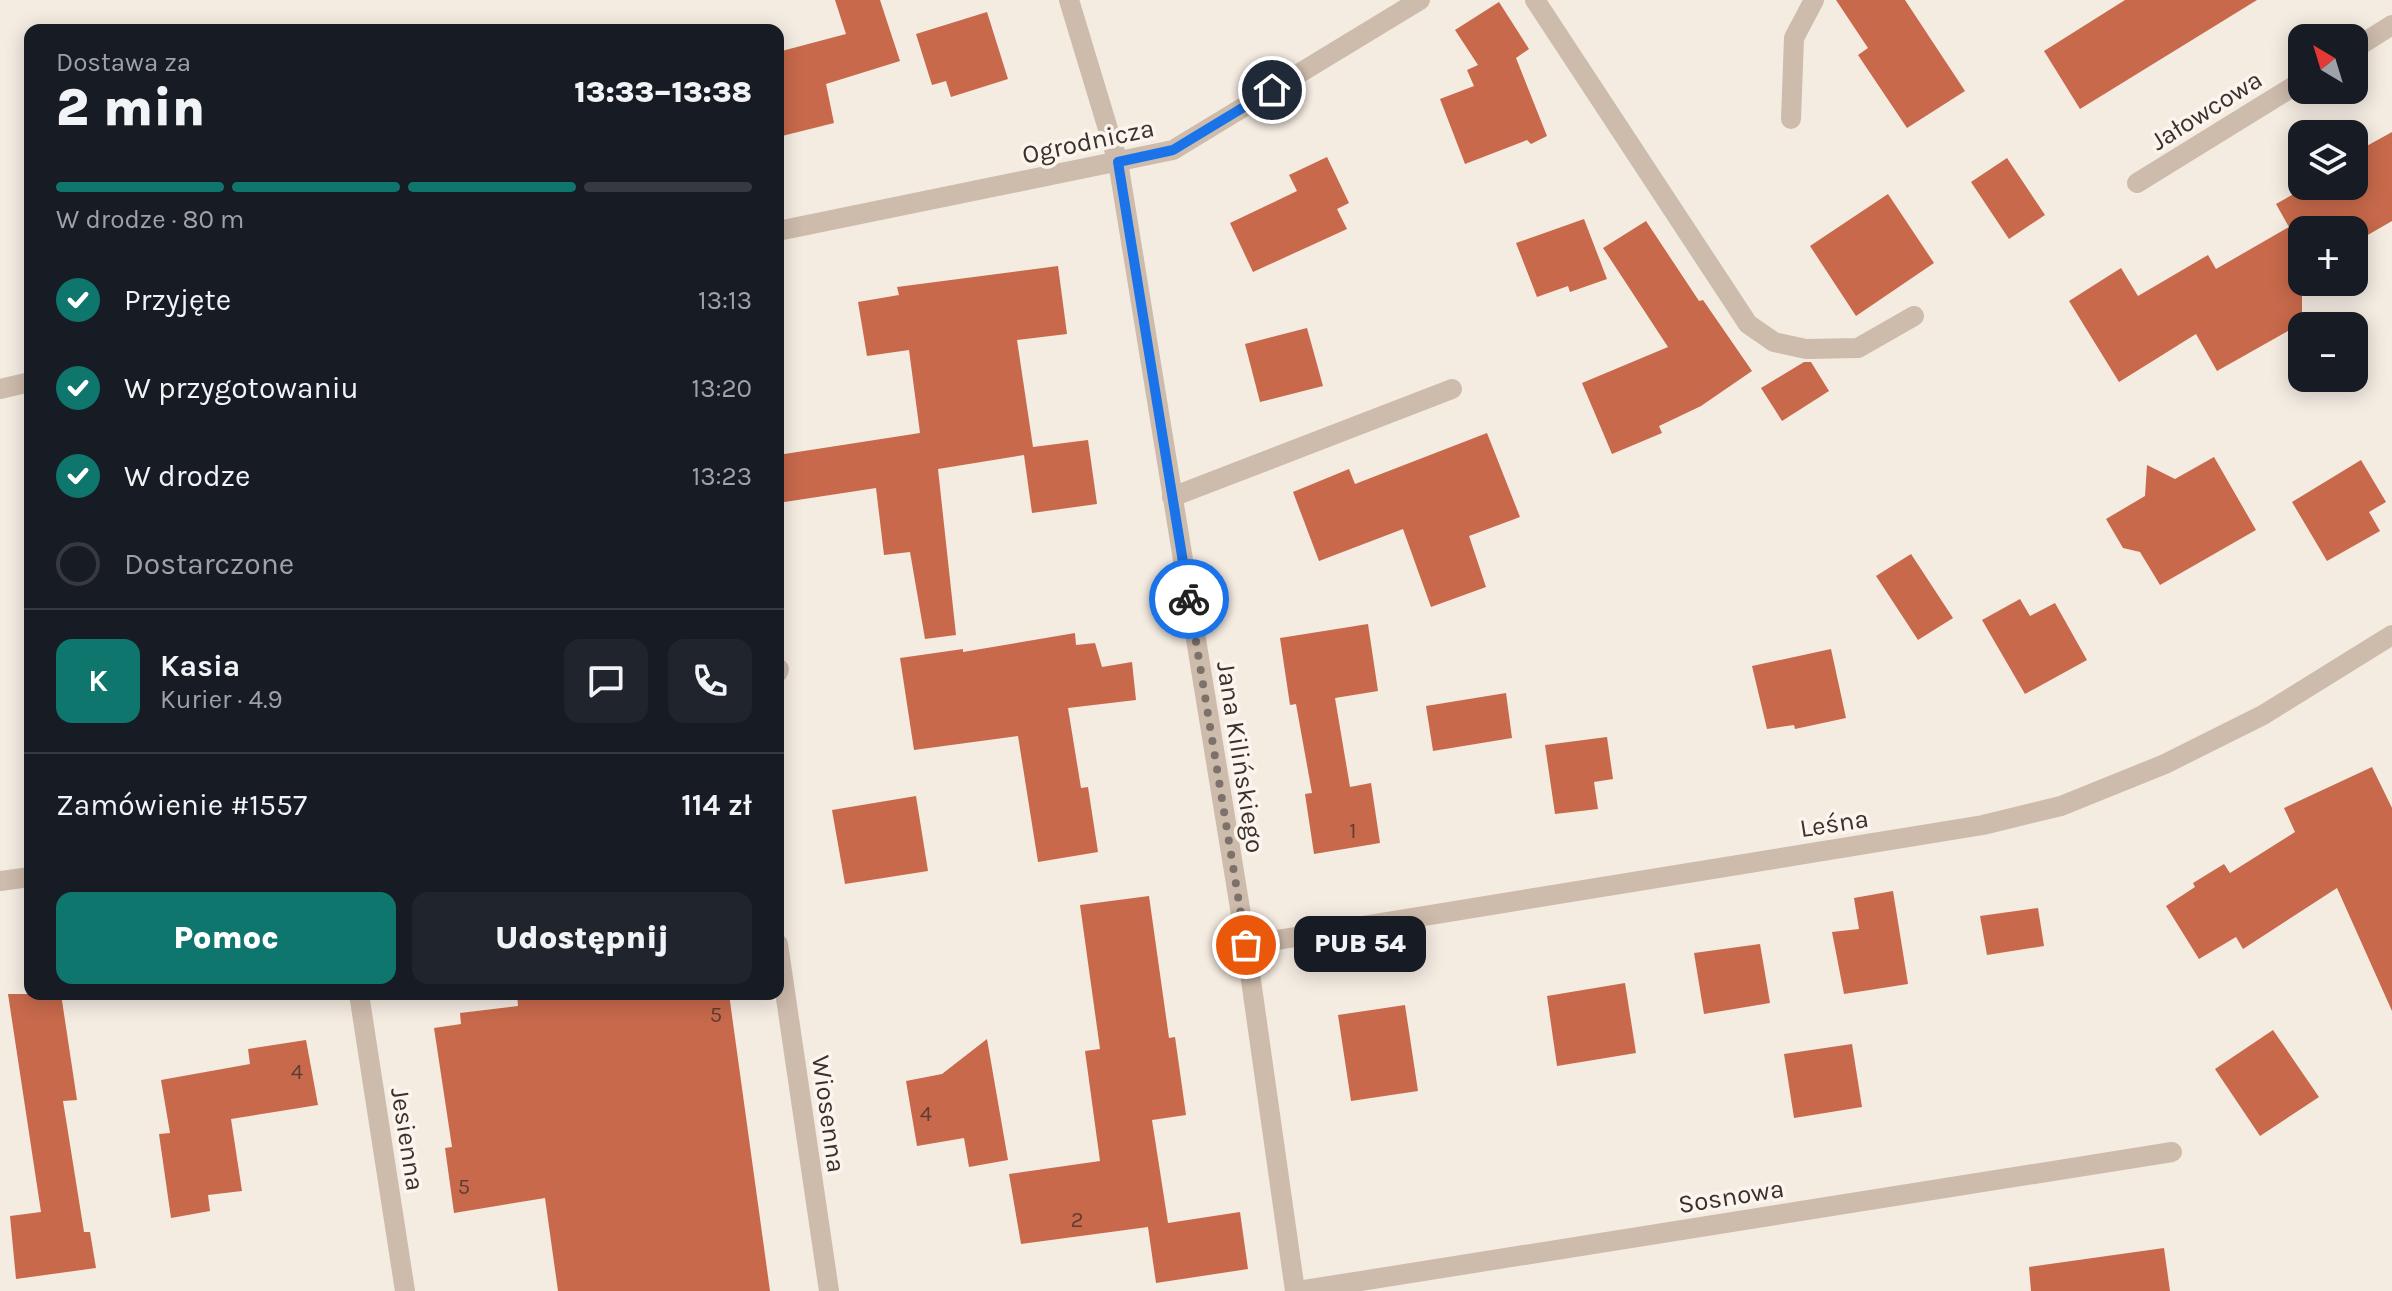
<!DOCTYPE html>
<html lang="pl">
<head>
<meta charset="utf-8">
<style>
	body { margin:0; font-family:Karla,sans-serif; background:#20242c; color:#f1f3f6; height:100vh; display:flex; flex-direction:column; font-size:30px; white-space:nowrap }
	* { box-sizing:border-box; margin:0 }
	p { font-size:26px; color:#9ea1a6 }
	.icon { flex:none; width:44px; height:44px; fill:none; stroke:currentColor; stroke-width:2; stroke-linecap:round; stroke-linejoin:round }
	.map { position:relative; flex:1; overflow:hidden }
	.sheet { position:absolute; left:24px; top:24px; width:760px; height:976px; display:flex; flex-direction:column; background:#171b24; border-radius:16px; box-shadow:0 4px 20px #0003 }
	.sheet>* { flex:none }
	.needle { width:52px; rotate:322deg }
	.controls { position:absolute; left:2288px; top:24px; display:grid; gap:16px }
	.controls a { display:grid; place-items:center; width:80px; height:80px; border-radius:16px; background:#171b24; box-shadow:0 4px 20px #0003; font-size:40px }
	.pin { position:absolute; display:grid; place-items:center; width:68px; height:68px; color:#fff; margin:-34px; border:4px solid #fff; border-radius:50%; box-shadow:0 2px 8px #0007 }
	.courier { position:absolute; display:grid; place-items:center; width:80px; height:80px; margin:-40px; border:6px solid #1a73e8; border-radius:50%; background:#fff; color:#222; box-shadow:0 2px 10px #0007 }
	.bubble { position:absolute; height:56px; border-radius:16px; background:#171b24; box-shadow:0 4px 20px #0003; font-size:26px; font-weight:800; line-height:56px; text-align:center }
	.summary em { font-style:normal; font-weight:800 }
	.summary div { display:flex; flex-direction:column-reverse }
	.summary { display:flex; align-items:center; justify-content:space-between; height:136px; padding:0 32px }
	h1 { font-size:52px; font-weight:800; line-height:60px }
	.bar { display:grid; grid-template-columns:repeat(4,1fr); gap:12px 8px; align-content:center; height:96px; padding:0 32px }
	.bar i { height:10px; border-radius:6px; background:#363941 }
	.bar .on { background:#0f766e }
	.bar p { grid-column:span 4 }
	.line { display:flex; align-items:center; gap:20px; padding:0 32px; border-top:2px solid #363941 }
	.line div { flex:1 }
	.round { display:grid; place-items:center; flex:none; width:84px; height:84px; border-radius:16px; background:#20242c }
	ol { padding:0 32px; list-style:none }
	li { display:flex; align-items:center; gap:24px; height:88px }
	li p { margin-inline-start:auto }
	li .icon { padding:8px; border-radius:50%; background:#0f766e; color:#fff; stroke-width:4 }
	li:last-child { color:#9ea1a6 }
	li i { width:44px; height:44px; border:4px solid #363941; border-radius:50% }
	.cta { display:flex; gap:16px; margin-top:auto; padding:16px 32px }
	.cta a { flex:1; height:92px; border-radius:16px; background:#0f766e; color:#fff; font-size:32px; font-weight:800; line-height:92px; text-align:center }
	.cta a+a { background:#20242c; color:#f1f3f6 }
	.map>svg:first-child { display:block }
</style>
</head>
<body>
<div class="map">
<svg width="2392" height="1291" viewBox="0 0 2392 1291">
	<rect width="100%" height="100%" fill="#f4ebe1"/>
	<g fill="#c8694b">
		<path d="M835,0H880L900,61L826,84L834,123L778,137V52L846,34Z"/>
		<path d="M1836,0H1905L1965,91L1907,128L1858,55L1868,48Z"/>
		<path d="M2125,0H2257L2080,109L2044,51Z"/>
		<path d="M1499,2L1529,49L1516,58L1547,136L1531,144L1527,140L1465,164L1440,99L1474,86L1467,70L1478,65L1455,30Z"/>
		<path d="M987,12L1008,79L951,97L946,81L932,85L916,34Z"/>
		<path d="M2392,132V221L2354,243V230H2302V323L2217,371L2196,334L2119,382L2069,301L2121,268L2138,296L2208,255L2216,269L2289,227L2276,204L2299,191L2288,172L2302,164V186H2354V153Z"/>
		<path d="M1327,157L1349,203L1337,209L1347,229L1253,272L1230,223L1297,191L1289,175Z"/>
		<path d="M2007,158L2045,215L2009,239L1971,182Z"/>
		<path d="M1888,194L1934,263L1856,316L1810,246Z"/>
		<path d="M1584,219L1607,279L1570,292L1568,286L1537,297L1516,243Z"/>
		<path d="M1646,221L1699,301L1703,300L1752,371L1701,406L1659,426L1662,433L1612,454L1582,383L1668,347L1603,248Z"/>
		<path d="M1058,266L1067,334L1017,340L1033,447L1088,440L1097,504L1032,513L1024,455L938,469L956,635L925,639L910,552L884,555L876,488L778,503V455L920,433L909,350L867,356L858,302L899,295L897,287Z"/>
		<path d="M1307,328L1323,386L1260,402L1245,344Z"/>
		<path d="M1804,362H1811L1829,391L1782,421L1761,388Z"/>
		<path d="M1487,433L1520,517L1469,536L1486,587L1431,607L1403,529L1319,561L1293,492L1349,469L1355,484Z"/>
		<path d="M2214,457L2256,530L2160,585L2140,552L2123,548L2106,519L2145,496L2147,465L2175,479Z"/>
		<path d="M2361,460L2386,502L2369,512L2380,531L2327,561L2292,502Z"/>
		<path d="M1911,554L1953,618L1918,640L1876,576Z"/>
		<path d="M2020,599L2030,616L2055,603L2087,660L2025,694L1982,620Z"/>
		<path d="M1368,624L1378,691L1335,698L1350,787L1371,783L1380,843L1314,854L1305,794L1312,793L1296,704L1290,705L1280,638Z"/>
		<path d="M1075,633L1076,645L1095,643L1102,667L1132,662L1136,700L1068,708L1081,788L1088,787L1098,852L1038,862L1018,736L914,750L900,658L963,649V652Z"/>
		<path d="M1831,649L1846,718L1795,729L1794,725L1767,729L1752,666Z"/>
		<path d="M1506,693L1512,738L1433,751L1426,706Z"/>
		<path d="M1607,737L1613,779L1594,782L1598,809L1555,814L1545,745Z"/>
		<path d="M2372,767L2392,808V1011L2337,888L2243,949L2236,937L2199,959L2166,906L2195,887L2193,883L2224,864L2230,873L2295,832L2284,808Z"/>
		<path d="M916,796L928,871L845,884L832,810Z"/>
		<path d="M1893,891L1908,984L1844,994L1832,932L1859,929L1854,898Z"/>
		<path d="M1149,896L1169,1038L1175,1037L1186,1115L1152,1120L1168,1223L1240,1212L1248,1269L1156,1283L1148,1227L1021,1244L1009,1174L1100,1161L1085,1051L1100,1049L1080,905Z"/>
		<path d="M2038,908L2044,946L1987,955L1980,916Z"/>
		<path d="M1760,944L1770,1003L1704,1014L1694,953Z"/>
		<path d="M1625,983L1636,1053L1557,1066L1547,996Z"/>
		<path d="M8,994H61L77,1100L63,1101L84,1232H90L96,1268L16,1279L10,1216L41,1212Z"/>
		<path d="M517,994H729L770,1291H558L545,1198L454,1213L445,1148L452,1147L434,1028L461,1024L460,1013L518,1006Z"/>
		<path d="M1405,1005L1418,1091L1351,1101L1338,1015Z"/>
		<path d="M2273,1030L2319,1097L2260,1136L2215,1069Z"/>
		<path d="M987,1039L1008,1160L969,1167L964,1138L917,1146L906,1081L942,1074Z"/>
		<path d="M306,1040L318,1105L231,1119L242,1191L208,1195L210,1211L171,1218L159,1134L170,1133L161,1080L250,1064L248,1049Z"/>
		<path d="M1852,1044L1862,1107L1794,1118L1784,1054Z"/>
		<path d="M2164,1248L2170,1291H2031L2029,1267Z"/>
	</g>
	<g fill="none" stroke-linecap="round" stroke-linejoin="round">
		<g stroke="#cdbbac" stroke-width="20">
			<path d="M1535,0L1748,324L1774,342L1806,349L1858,348L1914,316"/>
			<path d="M1791,119L1794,38L1814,0"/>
			<path d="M1172,497L1452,389"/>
		</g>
		<g stroke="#cdbbac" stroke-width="20">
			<path d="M1069,0L1118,162L1246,945L1295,1291"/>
			<path d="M2354,49L2392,25"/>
			<path d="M2137,183L2302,81"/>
			<path d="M778,231L1173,150L1420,0"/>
			<path d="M0,389L30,382"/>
			<path d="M778,672L779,669"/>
			<path d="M0,881L30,877"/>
			<path d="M778,944L829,1291"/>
			<path d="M1246,945L1983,825L2061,806L2165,764L2263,715L2392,635"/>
			<path d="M359,994L405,1291"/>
			<path d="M1298,1291L2172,1152"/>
		</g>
	</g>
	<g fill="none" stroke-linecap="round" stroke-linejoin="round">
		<path stroke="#7c716b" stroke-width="8" stroke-dasharray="0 14.4" d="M1189,599L1246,945"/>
		<path stroke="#1a73e8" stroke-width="10" d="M1189,599L1118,162L1173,150L1272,90"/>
	</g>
	<g text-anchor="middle" stroke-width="7" stroke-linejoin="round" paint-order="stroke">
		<g font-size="22" fill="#5e3e33">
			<text x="1353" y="838">1</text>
			<text x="716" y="1022">5</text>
			<text x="297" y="1079">4</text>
			<text x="926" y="1121">4</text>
			<text x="464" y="1194">5</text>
			<text x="1077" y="1227">2</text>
		</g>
		<g font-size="26" fill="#3b302b" stroke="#fbf5ee">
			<text transform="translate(2206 110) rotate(-32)" y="9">Jałowcowa</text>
			<text transform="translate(1088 141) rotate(-12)" y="9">Ogrodnicza</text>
			<text transform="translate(1241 757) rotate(81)" y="9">Jana Kilińskiego</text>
			<text transform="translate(1834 823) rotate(-9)" y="9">Leśna</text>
			<text transform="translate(829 1114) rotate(82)" y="9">Wiosenna</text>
			<text transform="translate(408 1139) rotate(81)" y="9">Jesienna</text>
			<text transform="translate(1731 1196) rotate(-9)" y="9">Sosnowa</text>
		</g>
	</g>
</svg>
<div class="controls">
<a><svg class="needle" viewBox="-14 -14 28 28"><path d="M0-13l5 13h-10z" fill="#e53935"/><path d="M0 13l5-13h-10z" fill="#9ea1a6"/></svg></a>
<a><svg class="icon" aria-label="layers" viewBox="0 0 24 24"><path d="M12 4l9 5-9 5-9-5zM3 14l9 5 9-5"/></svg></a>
<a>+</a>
<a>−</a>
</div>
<div class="pin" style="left:1246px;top:945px;background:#ea580c"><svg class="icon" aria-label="bag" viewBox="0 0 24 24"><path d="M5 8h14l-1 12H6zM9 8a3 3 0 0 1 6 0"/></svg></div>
<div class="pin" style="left:1272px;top:90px;background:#1f2937"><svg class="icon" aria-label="home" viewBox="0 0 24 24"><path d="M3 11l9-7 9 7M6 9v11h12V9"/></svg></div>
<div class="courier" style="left:1189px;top:599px"><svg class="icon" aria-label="bike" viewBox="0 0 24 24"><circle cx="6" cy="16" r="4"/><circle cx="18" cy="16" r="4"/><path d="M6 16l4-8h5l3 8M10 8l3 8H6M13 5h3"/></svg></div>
<div class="bubble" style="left:1294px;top:916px;width:132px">PUB 54</div>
<section class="sheet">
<div class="summary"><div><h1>2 min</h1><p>Dostawa za</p></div><em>13:33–13:38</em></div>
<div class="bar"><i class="on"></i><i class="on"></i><i class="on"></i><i></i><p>W drodze · 80 m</p></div>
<ol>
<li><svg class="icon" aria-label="check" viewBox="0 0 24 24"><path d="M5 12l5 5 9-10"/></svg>Przyjęte<p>13:13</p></li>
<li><svg class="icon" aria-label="check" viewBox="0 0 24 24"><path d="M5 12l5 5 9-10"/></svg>W przygotowaniu<p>13:20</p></li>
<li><svg class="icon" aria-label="check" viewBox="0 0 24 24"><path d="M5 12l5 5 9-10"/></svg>W drodze<p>13:23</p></li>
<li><i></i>Dostarczone</li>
</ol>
<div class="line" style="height:144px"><b class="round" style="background:#0f766e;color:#fff">K</b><div><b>Kasia</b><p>Kurier · 4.9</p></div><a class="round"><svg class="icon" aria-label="chat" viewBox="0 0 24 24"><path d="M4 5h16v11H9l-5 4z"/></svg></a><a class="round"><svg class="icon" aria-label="phone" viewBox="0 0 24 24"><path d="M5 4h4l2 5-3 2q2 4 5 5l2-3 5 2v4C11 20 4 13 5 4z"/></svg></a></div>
<div class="line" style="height:104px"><div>Zamówienie #1557</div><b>114 zł</b></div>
<div class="cta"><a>Pomoc</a><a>Udostępnij</a></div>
</section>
</div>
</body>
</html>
